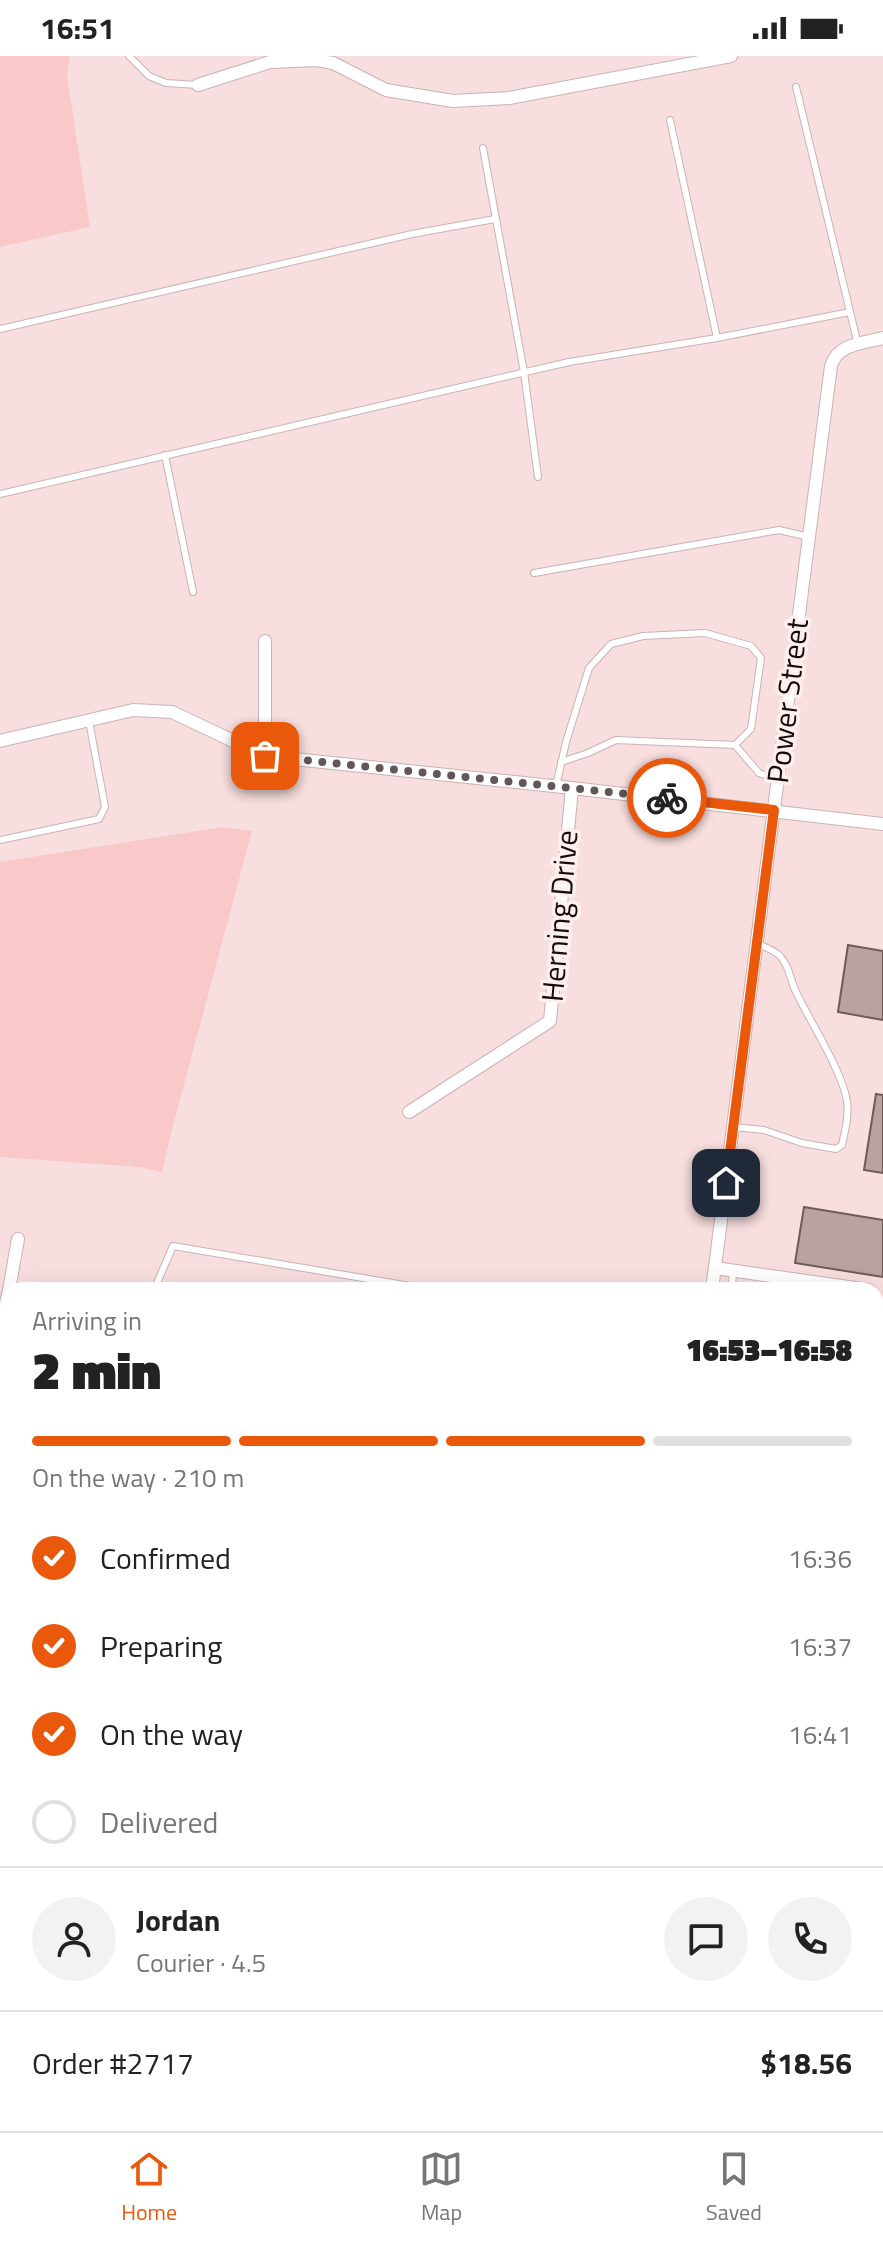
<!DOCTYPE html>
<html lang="en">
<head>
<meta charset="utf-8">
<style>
	body { margin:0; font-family:"Titillium Web",sans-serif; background:#f2f2f2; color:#222; height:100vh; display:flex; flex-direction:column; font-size:30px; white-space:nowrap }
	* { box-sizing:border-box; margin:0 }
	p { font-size:26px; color:#767676 }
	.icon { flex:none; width:44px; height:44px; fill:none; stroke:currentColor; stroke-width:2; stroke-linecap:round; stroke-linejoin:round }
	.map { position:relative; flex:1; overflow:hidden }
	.details { position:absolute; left:0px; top:1226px; width:884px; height:850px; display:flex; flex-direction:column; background:#fff; border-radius:24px 24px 0 0; box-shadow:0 8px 32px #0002 }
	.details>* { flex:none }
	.pin { position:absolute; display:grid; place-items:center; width:68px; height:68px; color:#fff; margin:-34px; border-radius:16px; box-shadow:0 4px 12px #0006 }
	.courier { position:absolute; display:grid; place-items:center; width:80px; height:80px; margin:-40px; border:6px solid #ea580c; border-radius:50%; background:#fff; color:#222; box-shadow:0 2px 10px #0007 }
	.head em { font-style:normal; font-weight:800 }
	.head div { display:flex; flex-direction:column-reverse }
	.head { display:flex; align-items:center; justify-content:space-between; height:136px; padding:0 32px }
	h1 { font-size:52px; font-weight:800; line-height:60px }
	.bar { display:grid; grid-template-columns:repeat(4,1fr); gap:12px 8px; align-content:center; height:96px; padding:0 32px }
	.bar i { height:10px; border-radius:6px; background:#e0e0e0 }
	.bar .selected { background:#ea580c }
	.bar p { grid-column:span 4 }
	.line { display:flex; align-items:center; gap:20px; padding:0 32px; border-top:2px solid #e0e0e0 }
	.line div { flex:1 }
	.round { display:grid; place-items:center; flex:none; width:84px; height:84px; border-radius:42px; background:#f2f2f2 }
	ol { padding:0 32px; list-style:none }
	li { display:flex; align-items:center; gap:24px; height:88px }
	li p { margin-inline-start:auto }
	li .icon { padding:8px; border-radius:50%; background:#ea580c; color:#fff; stroke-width:4 }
	li:last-child { color:#767676 }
	li i { width:44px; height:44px; border:4px solid #e0e0e0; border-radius:50% }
	.status { display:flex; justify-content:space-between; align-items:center; height:56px; padding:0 40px; background:#fff; direction:ltr }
	.status svg { height:22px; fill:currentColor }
	.menu { display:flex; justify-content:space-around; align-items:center; height:112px; border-top:2px solid #e0e0e0; background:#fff; font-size:22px; color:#767676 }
	.menu a { display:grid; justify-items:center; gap:4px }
	.menu .selected { color:#ea580c }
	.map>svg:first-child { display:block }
</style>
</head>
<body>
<div class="status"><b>16:51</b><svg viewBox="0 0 49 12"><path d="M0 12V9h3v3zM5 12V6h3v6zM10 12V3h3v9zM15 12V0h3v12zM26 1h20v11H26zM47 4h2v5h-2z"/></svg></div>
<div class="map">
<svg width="883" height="2075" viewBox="0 0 883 2075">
	<rect width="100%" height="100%" fill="#f8dede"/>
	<g fill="#f9c9ca">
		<path d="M0,0H70L67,20L90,171L0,191Z"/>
		<path d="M223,771L252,775L172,1073L162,1116L139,1111L0,1101V806Z"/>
		<path d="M0,1901L8,1902V2068H251L250,2075H0Z"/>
	</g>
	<g fill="#baa2a2" stroke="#705a5a" stroke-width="2">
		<path d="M848,889L883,895V964L838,956Z"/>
		<path d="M876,1038L883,1039V1117L864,1114Z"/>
		<path d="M804,1151L883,1164V1221L795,1207Z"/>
	</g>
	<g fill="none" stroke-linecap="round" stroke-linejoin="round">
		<defs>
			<g id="lane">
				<path d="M129,0L149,20L166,27L198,29"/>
				<path d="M796,31L858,289"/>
				<path d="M670,64L717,282"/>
				<path d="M483,92L524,316L538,421"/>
				<path d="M0,273L412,178L495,163"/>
				<path d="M165,399L193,536"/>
				<path d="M0,438L569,306L717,282L850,256"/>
				<path d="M534,517L779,474L809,481"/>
				<path d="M735,689L759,717L778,724"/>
				<path d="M556,730L566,686L589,612L611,588L643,580L705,577L751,590L761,602L751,673L735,689L616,684L588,697L561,706"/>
				<path d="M0,784L99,763L105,751L89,665"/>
				<path d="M733,1071L764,1074L802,1087L836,1093L842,1089C845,1075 849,1060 847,1045C842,1015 811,967 797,938C790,925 790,910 779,899C773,894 764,891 757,887"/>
				<path d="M154,1234L173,1190L434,1234"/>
				<path d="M732,1234L733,1214"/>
				<path d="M876,1298L883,1299"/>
				<path d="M876,1480L883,1481"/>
				<path d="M876,1672L883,1673"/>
				<path d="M0,1696L8,1686"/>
				<path d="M0,1738L8,1743"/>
				<path d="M876,1756L883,1732"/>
			</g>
			<g id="street">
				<path d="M198,29L270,6L317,4L333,7L386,34L453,45L509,42L731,0"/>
				<path d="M265,585V700"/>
				<path d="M0,685L133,654L172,656L265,700L572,732L883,768"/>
				<path d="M409,1056L550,965L572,732"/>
				<path d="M715,1212L869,1234"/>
				<path d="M9,1234L18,1183"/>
				<path d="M712,1234L831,310C837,288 863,287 883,282"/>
				<path d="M0,1282L8,1238"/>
				<path d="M0,1570L8,1579"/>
				<path d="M876,1894L883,1897"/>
				<path d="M602,2075L603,2068"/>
			</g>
		</defs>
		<use href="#lane" stroke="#cbb2b3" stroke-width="8"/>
		<use href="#street" stroke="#cbb2b3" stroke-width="14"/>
		<use href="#lane" stroke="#fff" stroke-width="6"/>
		<use href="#street" stroke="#fff" stroke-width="12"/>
	</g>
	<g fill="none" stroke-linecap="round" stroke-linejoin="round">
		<path stroke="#645656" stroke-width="8" stroke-dasharray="0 14.4" d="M265,700L667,742"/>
		<path stroke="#ea580c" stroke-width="10" d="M667,742L774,754L726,1127"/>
	</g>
	<g text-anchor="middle" stroke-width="7" stroke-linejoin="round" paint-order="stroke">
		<g font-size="30" fill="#140c0c" stroke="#feeeee">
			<text transform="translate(788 645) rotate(-83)" y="10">Power Street</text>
			<text transform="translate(560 860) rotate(-85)" y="10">Herning Drive</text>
		</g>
	</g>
</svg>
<div class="pin" style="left:265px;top:700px;background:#ea580c"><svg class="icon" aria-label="bag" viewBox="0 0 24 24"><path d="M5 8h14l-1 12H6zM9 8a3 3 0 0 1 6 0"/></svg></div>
<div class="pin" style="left:726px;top:1127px;background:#1f2937"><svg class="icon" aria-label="home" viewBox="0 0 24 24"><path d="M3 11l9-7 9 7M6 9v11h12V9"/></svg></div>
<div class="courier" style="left:667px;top:742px"><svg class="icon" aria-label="bike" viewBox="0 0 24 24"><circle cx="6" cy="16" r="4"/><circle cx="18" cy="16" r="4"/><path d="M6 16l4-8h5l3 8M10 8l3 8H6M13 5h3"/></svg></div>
<section class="details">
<div class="head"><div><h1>2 min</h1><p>Arriving in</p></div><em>16:53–16:58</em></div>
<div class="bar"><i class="selected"></i><i class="selected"></i><i class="selected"></i><i></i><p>On the way · 210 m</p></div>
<ol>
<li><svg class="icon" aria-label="check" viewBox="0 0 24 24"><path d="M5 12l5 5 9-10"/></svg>Confirmed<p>16:36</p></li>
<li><svg class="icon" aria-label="check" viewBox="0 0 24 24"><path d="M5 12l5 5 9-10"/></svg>Preparing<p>16:37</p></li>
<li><svg class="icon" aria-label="check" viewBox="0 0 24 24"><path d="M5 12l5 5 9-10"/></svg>On the way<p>16:41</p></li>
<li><i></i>Delivered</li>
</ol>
<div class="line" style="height:144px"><a class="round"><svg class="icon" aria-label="person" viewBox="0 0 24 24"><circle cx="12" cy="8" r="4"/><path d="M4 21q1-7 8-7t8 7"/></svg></a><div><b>Jordan</b><p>Courier · 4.5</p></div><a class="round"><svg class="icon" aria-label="chat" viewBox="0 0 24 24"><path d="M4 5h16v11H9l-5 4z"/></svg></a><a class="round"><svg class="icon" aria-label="phone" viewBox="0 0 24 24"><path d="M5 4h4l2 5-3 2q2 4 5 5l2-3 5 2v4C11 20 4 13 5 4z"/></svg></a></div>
<div class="line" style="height:104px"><div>Order #2717</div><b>$18.56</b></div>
</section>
</div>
<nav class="menu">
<a class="selected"><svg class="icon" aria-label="home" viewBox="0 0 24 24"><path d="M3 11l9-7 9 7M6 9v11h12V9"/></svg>Home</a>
<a><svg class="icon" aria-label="map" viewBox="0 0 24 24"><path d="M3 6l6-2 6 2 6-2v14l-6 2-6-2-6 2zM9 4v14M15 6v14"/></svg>Map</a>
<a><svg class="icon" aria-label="saved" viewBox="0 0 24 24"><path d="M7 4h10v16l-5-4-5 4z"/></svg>Saved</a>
</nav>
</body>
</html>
